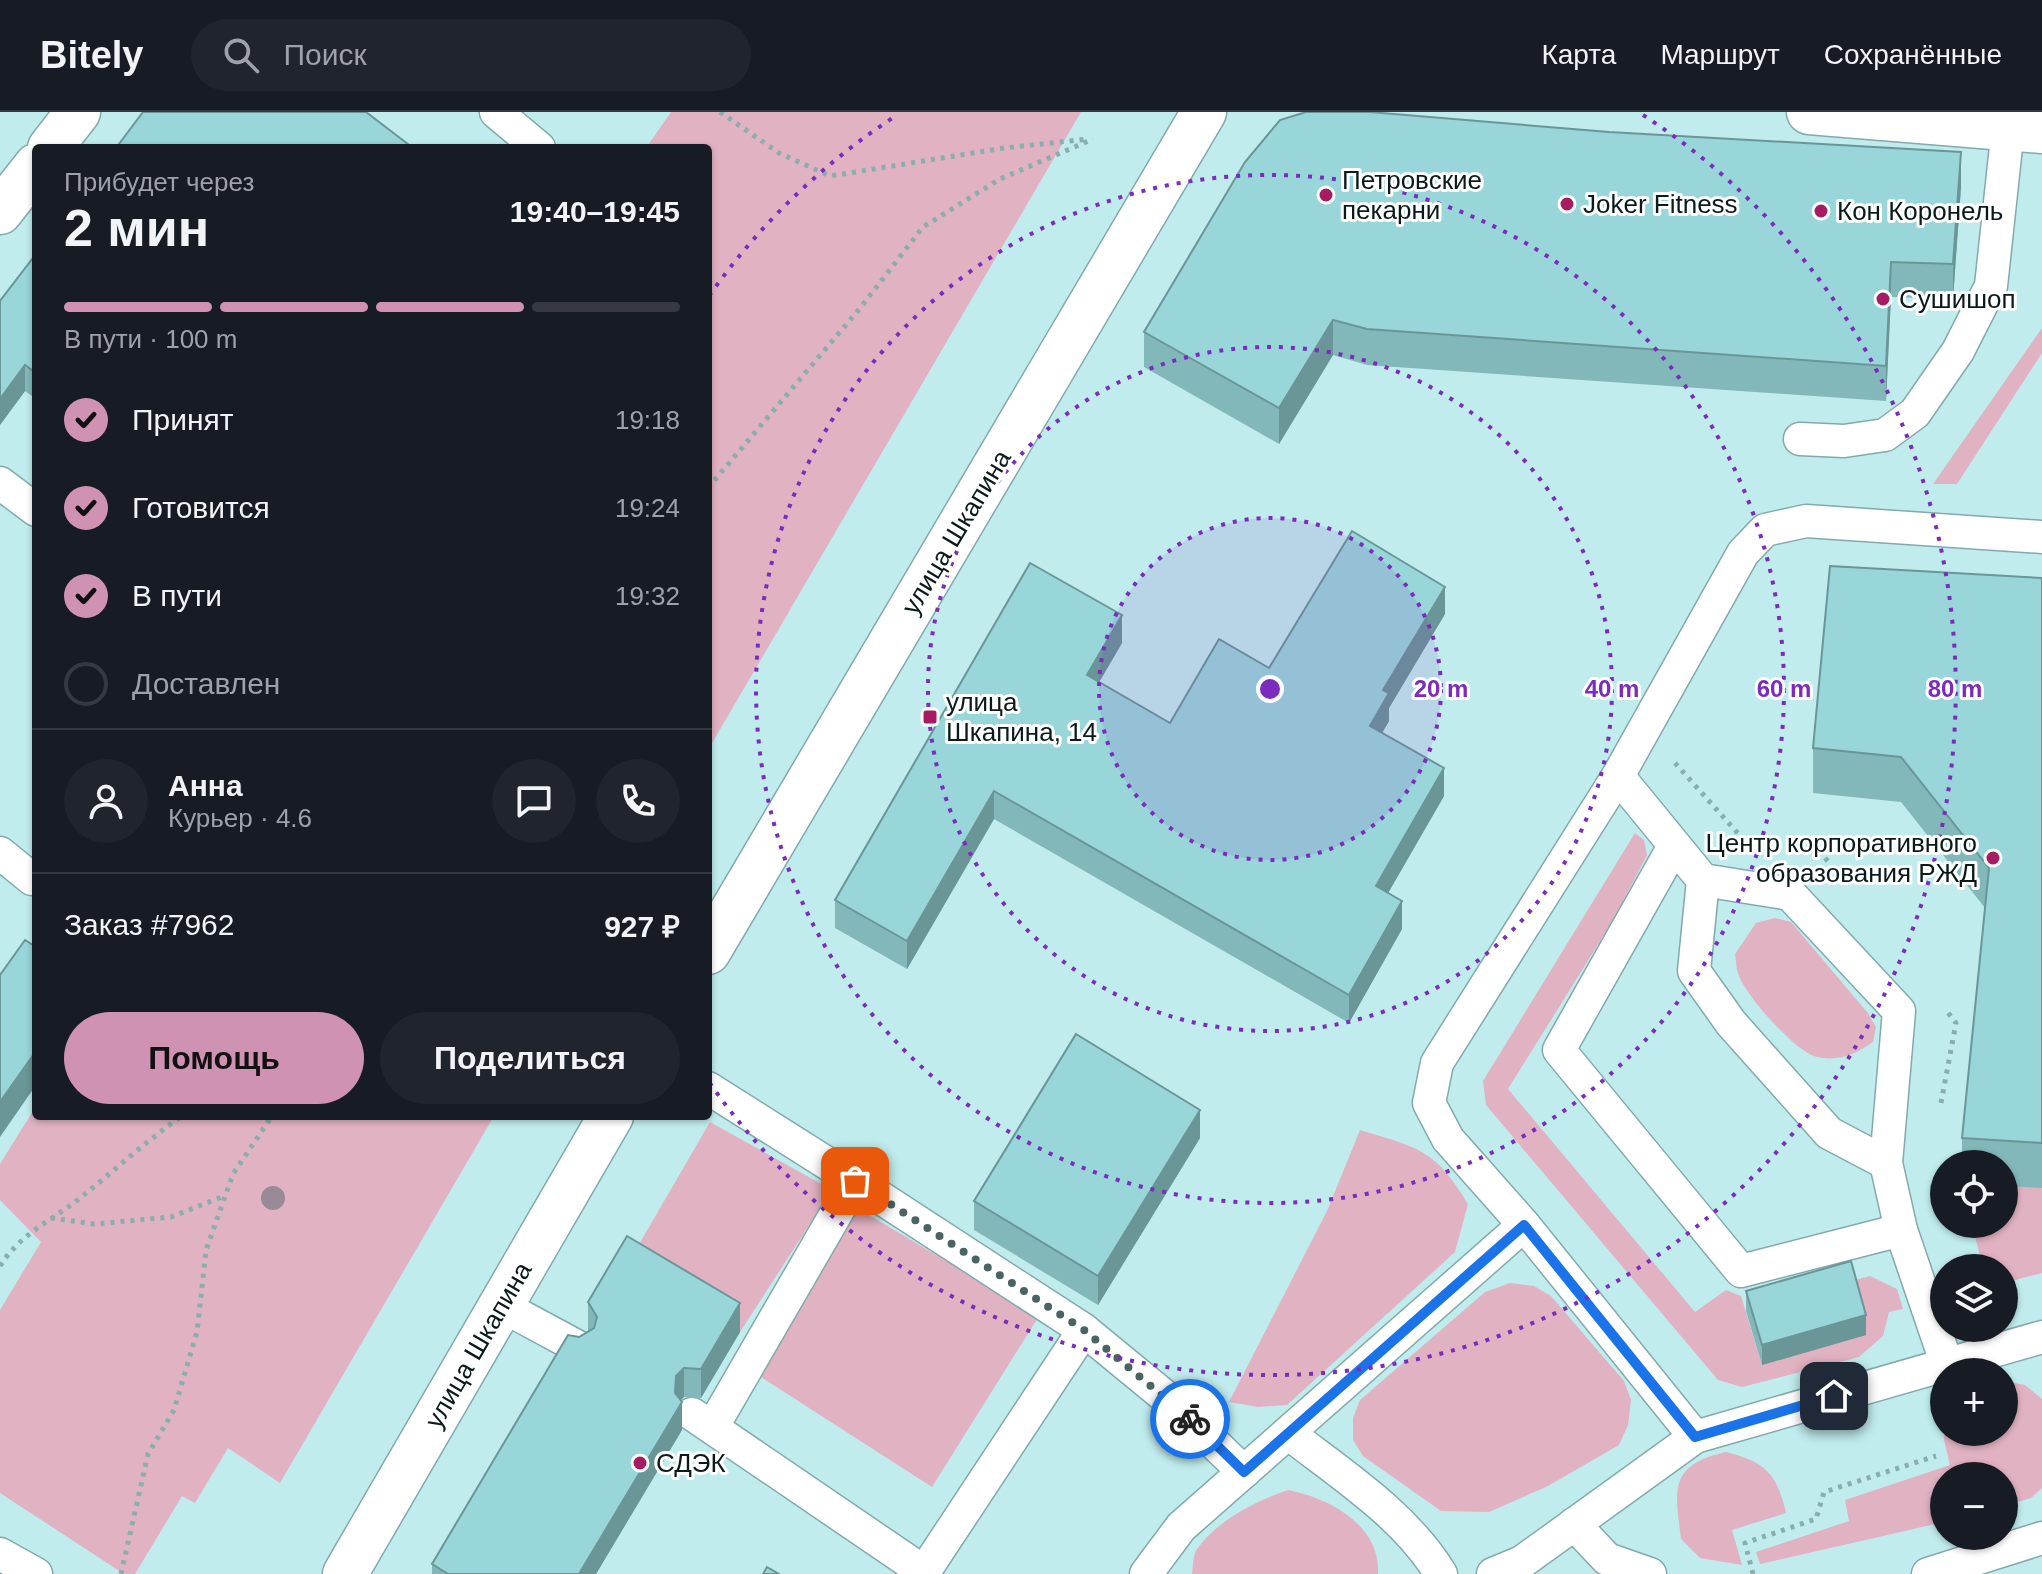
<!DOCTYPE html>
<html lang="ru">
<head>
<meta charset="utf-8">
<style>
	body { margin:0; font-family:Helvetica,sans-serif; background:#20242c; color:#f1f3f6; height:100vh; display:flex; flex-direction:column; font-size:30px; white-space:nowrap }
	* { box-sizing:border-box; margin:0 }
	p { font-size:26px; color:#9ea1a6 }
	.icon { flex:none; width:44px; height:44px; fill:none; stroke:currentColor; stroke-width:2; stroke-linecap:round; stroke-linejoin:round }
	.map { position:relative; flex:1; overflow:hidden }
	.side { position:absolute; left:32px; top:32px; width:680px; height:976px; display:flex; flex-direction:column; background:#171b24; border-radius:8px; box-shadow:0 2px 6px #0004 }
	.side>* { flex:none }
	.tools { position:absolute; left:1930px; top:1038px; display:grid; gap:16px }
	.tools a { display:grid; place-items:center; width:88px; height:88px; border-radius:50%; background:#171b24; box-shadow:0 2px 6px #0004; font-size:40px }
	.pin { position:absolute; display:grid; place-items:center; width:68px; height:68px; color:#fff; margin:-34px; border-radius:16px; box-shadow:0 4px 12px #0006 }
	.courier { position:absolute; display:grid; place-items:center; width:80px; height:80px; margin:-40px; border:6px solid #1a73e8; border-radius:50%; background:#fff; color:#222; box-shadow:0 2px 10px #0007 }
	.headline em { font-style:normal; font-weight:700 }
	.headline div { display:flex; flex-direction:column-reverse }
	.headline { display:flex; align-items:center; justify-content:space-between; height:136px; padding:0 32px }
	h1 { font-size:52px; font-weight:700; line-height:60px }
	.bar { display:grid; grid-template-columns:repeat(4,1fr); gap:12px 8px; align-content:center; height:96px; padding:0 32px }
	.bar i { height:10px; border-radius:6px; background:#363941 }
	.bar .on { background:#cf92b3 }
	.bar p { grid-column:span 4 }
	.line { display:flex; align-items:center; gap:20px; padding:0 32px; border-top:2px solid #363941 }
	.line div { flex:1 }
	.round { display:grid; place-items:center; flex:none; width:84px; height:84px; border-radius:42px; background:#20242c }
	ol { padding:0 32px; list-style:none }
	li { display:flex; align-items:center; gap:24px; height:88px }
	li p { margin-inline-start:auto }
	li .icon { padding:8px; border-radius:50%; background:#cf92b3; color:#111; stroke-width:4 }
	li:last-child { color:#9ea1a6 }
	li i { width:44px; height:44px; border:4px solid #363941; border-radius:50% }
	.button { display:flex; gap:16px; margin-top:auto; padding:16px 32px }
	.button a { flex:1; height:92px; border-radius:48px; background:#cf92b3; color:#111; font-size:32px; font-weight:700; line-height:92px; text-align:center }
	.button a+a { background:#20242c; color:#f1f3f6 }
	header { display:flex; align-items:center; gap:48px; box-sizing:border-box; height:112px; padding:0 40px; background:#171b24; border-bottom:2px solid #363941 }
	header strong { font-size:38px }
	nav { display:flex; gap:44px; margin-inline-start:auto; font-size:28px }
	.search { width:560px; height:72px; background:#20242c; display:flex; align-items:center; gap:20px; box-sizing:border-box; padding:0 28px; border-radius:44px; color:#9ea1a6; font-size:30px }
	.map>svg:first-child { display:block }
</style>
</head>
<body>
<header>
<strong>Bitely</strong>
<div class="search"><svg class="icon" aria-label="search" viewBox="0 0 24 24"><circle cx="10" cy="10" r="6"/><path d="M15 15l6 6"/></svg>Поиск</div>
<nav><a>Карта</a><a>Маршрут</a><a>Сохранённые</a></nav>
</header>
<div class="map">
<svg width="2042" height="1462" viewBox="0 0 2042 1462">
	<rect width="100%" height="100%" fill="#c1eced"/>
	<g fill="#e1b2c2">
		<path d="M671,0H1081L708,638V36H646Z"/>
		<path d="M2042,216V241L1957,372H1933Z"/>
		<path d="M1635,721L1644,728L1647,743L1612,810L1508,977L1695,1200L1726,1178L1741,1184L1762,1253L1851,1169L1870,1164L1897,1177L1903,1197L1889,1200L1883,1224L1859,1245L1742,1275L1718,1268L1486,993L1483,969Z"/>
		<path d="M1775,806L1791,810L1867,900L1876,915L1873,930C1856,942 1836,951 1814,944C1793,937 1744,882 1738,861C1736,855 1736,848 1735,842L1756,811Z"/>
		<path d="M36,994V1004H494L280,1371L228,1336L195,1391L182,1384L135,1462H124L0,1381V1198L41,1130L0,1088V1052Z"/>
		<path d="M710,1010L832,1078L740,1220L627,1153Z"/>
		<path d="M1360,1018C1419,1036 1435,1037 1468,1092L1455,1140L1287,1293L1258,1295L1229,1290L1327,1099Z"/>
		<path d="M2004,1073L2042,1075V1161L2004,1171V1156H1983L1972,1112H2004Z"/>
		<path d="M852,1093L1039,1204L932,1375L753,1260Z"/>
		<path d="M1510,1171L1534,1174L1551,1184L1624,1269L1631,1288L1628,1313L1619,1333L1548,1374L1489,1400L1441,1399L1363,1344L1353,1328V1306L1360,1288L1485,1180Z"/>
		<path d="M2004,1269L2025,1273L2042,1287V1376L2031,1386L2004,1394V1364H1944V1410L1760,1452L1756,1440L1849,1409L1845,1388L1950,1353L1944,1328L1943,1300L1944,1299V1320H2004Z"/>
		<path d="M1726,1340C1765,1350 1777,1361 1786,1401L1732,1418L1742,1453L1700,1446L1681,1427C1675,1378 1668,1353 1726,1340Z"/>
		<path d="M1288,1378C1329,1386 1381,1413 1378,1462H1192C1193,1454 1193,1443 1197,1437C1218,1408 1255,1389 1288,1378Z"/>
	</g>
	<g fill="none" stroke-linecap="round" stroke-linejoin="round">
		<defs>
			<g id="service">
				<path d="M496,0L539,36"/>
				<path d="M1800,327L1844,329L1885,323L1915,301L1958,239L1991,174L2008,16"/>
				<path d="M0,371L36,398"/>
				<path d="M1618,664L1703,768L1790,782L1899,899L1886,1051L1901,1118L1946,1250"/>
				<path d="M1674,734L1559,938L1741,1159L1901,1118"/>
				<path d="M0,741L32,767"/>
				<path d="M1703,768L1694,859L1731,911L1829,1021L1886,1051"/>
				<path d="M708,976L855,1069L713,1314"/>
				<path d="M502,1194L578,1235"/>
				<path d="M1084,1218L1168,1287L1244,1360"/>
				<path d="M692,1302L924,1460L1084,1218L855,1069"/>
				<path d="M1288,1321C1342,1363 1405,1403 1441,1462"/>
				<path d="M1695,1325L1524,1113L1448,1027L1429,991L1437,951L1618,664L1743,441L1765,418L1806,409L2042,425"/>
				<path d="M1574,1412L1607,1447L1650,1462"/>
				<path d="M0,1442L36,1462"/>
				<path d="M1146,1462L1181,1415L1524,1113"/>
				<path d="M1493,1462L1522,1450L1695,1325L2042,1225"/>
				<path d="M1928,1462L2042,1426"/>
			</g>
			<path id="minor" d="M1809,0L2042,19"/>
			<g id="secondary">
				<path d="M50,36L78,0"/>
				<path d="M0,100L36,54"/>
				<path d="M708,840L1204,0"/>
				<path d="M345,1462L611,1004"/>
			</g>
		</defs>
		<use href="#service" stroke="#82aaac" stroke-width="35"/>
		<use href="#minor" stroke="#82aaac" stroke-width="47"/>
		<use href="#secondary" stroke="#82aaac" stroke-width="47"/>
		<g stroke="#8aadae" stroke-width="5" stroke-dasharray="4 6" stroke-linecap="butt">
			<path d="M720,0L779,41L830,64L1004,36L1088,27"/>
			<path d="M708,376L861,195L923,115L1000,67L1093,27"/>
			<path d="M1675,651L1743,727"/>
			<path d="M1800,734L1817,736L1830,752"/>
			<path d="M1941,991L1956,911L1946,898"/>
			<path d="M51,1106L94,1112L171,1105L224,1084"/>
			<path d="M0,1154C20,1122 51,1109 80,1086C114,1059 146,1029 182,1004"/>
			<path d="M121,1462L148,1342L174,1298L197,1220L206,1138L233,1062L272,1004"/>
			<path d="M1753,1462L1745,1431L1816,1407L1824,1380L1936,1344"/>
		</g>
		<use href="#service" stroke="#fff" stroke-width="32"/>
		<use href="#minor" stroke="#fff" stroke-width="44"/>
		<use href="#secondary" stroke="#fff" stroke-width="44"/>
	</g>
	<circle fill="#998a98" cx="273" cy="1086" r="12"/>
	<g fill="#83b8bb">
		<path d="M1961,75L1953,187L1891,185L1886,289L1367,253L1333,243L1279,332L1144,255V220Z"/>
		<path d="M36,142V287L25,279L0,313Z"/>
		<path d="M2042,466V1076L2004,1074V1052H1962V1026L1985,796L1901,690L1813,681V636Z"/>
		<path d="M1445,502L1389,596V609L1382,621L1444,684L1388,781L1402,817L1349,911L994,707L907,857L835,816V788L1122,531L1099,570L1170,611Z"/>
		<path d="M1200,1026L1098,1193L974,1118V1089Z"/>
		<path d="M1746,1179L1866,1223L1762,1253L1746,1199Z"/>
		<path d="M588,1190L740,1220L701,1286L684,1285L681,1288L682,1318L596,1462H432V1452L579,1225L588,1220Z"/>
	</g>
	<g fill="#6a9698">
		<path d="M1961,40V75L1953,187V152Z"/>
		<path d="M1891,150V185L1886,289V254Z"/>
		<path d="M1333,208V243L1279,332V296Z"/>
		<path d="M25,253V279L0,313V287Z"/>
		<path d="M1445,475V502L1389,596V609L1370,642V614L1383,578Z"/>
		<path d="M1122,503V531L1087,591V563Z"/>
		<path d="M1444,656V684L1376,802V774Z"/>
		<path d="M994,679V707L907,857V829Z"/>
		<path d="M1402,789V817L1349,911V883Z"/>
		<path d="M36,939V973L0,1025V990Z"/>
		<path d="M1200,998V1026L1098,1193V1164Z"/>
		<path d="M740,1191V1220L701,1286V1257Z"/>
		<path d="M1866,1203V1223L1762,1253V1233Z"/>
		<path d="M684,1256V1285L676,1292L682,1290V1318L596,1462H579L675,1281L676,1264Z"/>
	</g>
	<g fill="#98d6d9" stroke="#6a9698" stroke-width="2">
		<path d="M143,0H366L413,36H116Z"/>
		<path d="M1306,0H1370L1609,20L1961,40L1953,152L1891,150L1886,254L1367,217L1333,208L1279,296L1144,220L1245,50L1280,8Z"/>
		<path d="M36,142V261L25,253L0,287V189Z"/>
		<path d="M1352,419L1445,475L1383,578L1389,581L1370,614L1444,656L1376,774L1402,789L1349,883L994,679L907,829L835,788L1030,451L1122,503L1087,563L1170,611L1219,527L1269,556Z"/>
		<path d="M1830,454L2042,466V1031L1962,1026L1989,756L1901,645L1813,636Z"/>
		<path d="M25,828L36,835V939L0,990V863Z"/>
		<path d="M1076,922L1200,998L1098,1164L974,1089Z"/>
		<path d="M627,1124L740,1191L701,1257L684,1256L676,1264L675,1281L682,1290L579,1462H448L432,1452L568,1223L579,1225L594,1216L597,1205L588,1190Z"/>
		<path d="M1851,1149L1866,1203L1762,1233L1746,1179Z"/>
		<path d="M767,1455L779,1462H763Z"/>
	</g>
	<g fill="none" stroke-linecap="round" stroke-linejoin="round">
		<path stroke="#4a6464" stroke-width="8" stroke-dasharray="0 14.4" d="M855,1069L1084,1218L1190,1307"/>
		<path stroke="#1a73e8" stroke-width="10" d="M1190,1307L1244,1360L1524,1113L1695,1325L1834,1284"/>
	</g>
	<circle cx="1270" cy="577" r="171" fill="#7b2cbf" fill-opacity=".12"/>
	<g fill="none" stroke="#7b2cbf" stroke-width="4" stroke-dasharray="4 8">
		<circle cx="1270" cy="577" r="171"/>
		<circle cx="1270" cy="577" r="342"/>
		<circle cx="1270" cy="577" r="514"/>
		<path d="M709 184A685 685 0 0 1 897 3M1643 3A685 685 0 1 1 709 970"/>
	</g>
	<g fill="#a61b61" stroke="#fff" stroke-width="3">
		<circle cx="1326" cy="83" r="8"/>
		<circle cx="1567" cy="92" r="8"/>
		<circle cx="1821" cy="99" r="8"/>
		<circle cx="1883" cy="187" r="8"/>
		<rect x="922" y="597" width="16" height="16" rx="4"/>
		<circle cx="1993" cy="746" r="8"/>
		<circle cx="640" cy="1351" r="8"/>
	</g>
	<g text-anchor="middle" stroke-width="6" stroke-linejoin="round" paint-order="stroke">
		<g font-size="26" fill="#0a1a1b" stroke="#fff" text-anchor="start">
			<text x="1342" y="77">Петровские<tspan x="1342" dy="30">пекарни</tspan></text>
			<text x="1583" y="101">Joker Fitness</text>
			<text x="1837" y="108">Кон Коронель</text>
			<text x="1899" y="196">Сушишоп</text>
			<text x="946" y="599">улица<tspan x="946" dy="30">Шкапина, 14</tspan></text>
			<text x="1977" y="740" text-anchor="end">Центр корпоративного<tspan x="1977" dy="30">образования РЖД</tspan></text>
			<text x="656" y="1360">СДЭК</text>
		</g>
		<g font-size="26" fill="#0a1a1b" stroke="#fff">
			<text transform="translate(956 420) rotate(-59)" y="9">улица Шкапина</text>
			<text transform="translate(478 1233) rotate(-60)" y="9">улица Шкапина</text>
		</g>
	</g>
	<circle cx="1270" cy="577" r="12" fill="#7b2cbf" stroke="#fff" stroke-width="4"/>
	<g font-size="24" text-anchor="middle" font-weight="bold" fill="#7b2cbf" stroke="#fff" stroke-width="6" stroke-linejoin="round" paint-order="stroke">
		<text x="1441" y="585">20 m</text>
		<text x="1612" y="585">40 m</text>
		<text x="1784" y="585">60 m</text>
		<text x="1955" y="585">80 m</text>
	</g>
</svg>
<div class="tools">
<a><svg class="icon" aria-label="locate" viewBox="0 0 24 24"><circle cx="12" cy="12" r="6"/><path d="M12 2v4M12 18v4M2 12h4M18 12h4"/></svg></a>
<a><svg class="icon" aria-label="layers" viewBox="0 0 24 24"><path d="M12 4l9 5-9 5-9-5zM3 14l9 5 9-5"/></svg></a>
<a>+</a>
<a>−</a>
</div>
<div class="pin" style="left:855px;top:1069px;background:#ea580c"><svg class="icon" aria-label="bag" viewBox="0 0 24 24"><path d="M5 8h14l-1 12H6zM9 8a3 3 0 0 1 6 0"/></svg></div>
<div class="pin" style="left:1834px;top:1284px;background:#1f2937"><svg class="icon" aria-label="home" viewBox="0 0 24 24"><path d="M3 11l9-7 9 7M6 9v11h12V9"/></svg></div>
<div class="courier" style="left:1190px;top:1307px"><svg class="icon" aria-label="bike" viewBox="0 0 24 24"><circle cx="6" cy="16" r="4"/><circle cx="18" cy="16" r="4"/><path d="M6 16l4-8h5l3 8M10 8l3 8H6M13 5h3"/></svg></div>
<section class="side">
<div class="headline"><div><h1>2 мин</h1><p>Прибудет через</p></div><em>19:40–19:45</em></div>
<div class="bar"><i class="on"></i><i class="on"></i><i class="on"></i><i></i><p>В пути · 100 m</p></div>
<ol>
<li><svg class="icon" aria-label="check" viewBox="0 0 24 24"><path d="M5 12l5 5 9-10"/></svg>Принят<p>19:18</p></li>
<li><svg class="icon" aria-label="check" viewBox="0 0 24 24"><path d="M5 12l5 5 9-10"/></svg>Готовится<p>19:24</p></li>
<li><svg class="icon" aria-label="check" viewBox="0 0 24 24"><path d="M5 12l5 5 9-10"/></svg>В пути<p>19:32</p></li>
<li><i></i>Доставлен</li>
</ol>
<div class="line" style="height:144px"><a class="round"><svg class="icon" aria-label="person" viewBox="0 0 24 24"><circle cx="12" cy="8" r="4"/><path d="M4 21q1-7 8-7t8 7"/></svg></a><div><b>Анна</b><p>Курьер · 4.6</p></div><a class="round"><svg class="icon" aria-label="chat" viewBox="0 0 24 24"><path d="M4 5h16v11H9l-5 4z"/></svg></a><a class="round"><svg class="icon" aria-label="phone" viewBox="0 0 24 24"><path d="M5 4h4l2 5-3 2q2 4 5 5l2-3 5 2v4C11 20 4 13 5 4z"/></svg></a></div>
<div class="line" style="height:104px"><div>Заказ #7962</div><b>927 ₽</b></div>
<div class="button"><a>Помощь</a><a>Поделиться</a></div>
</section>
</div>
</body>
</html>
